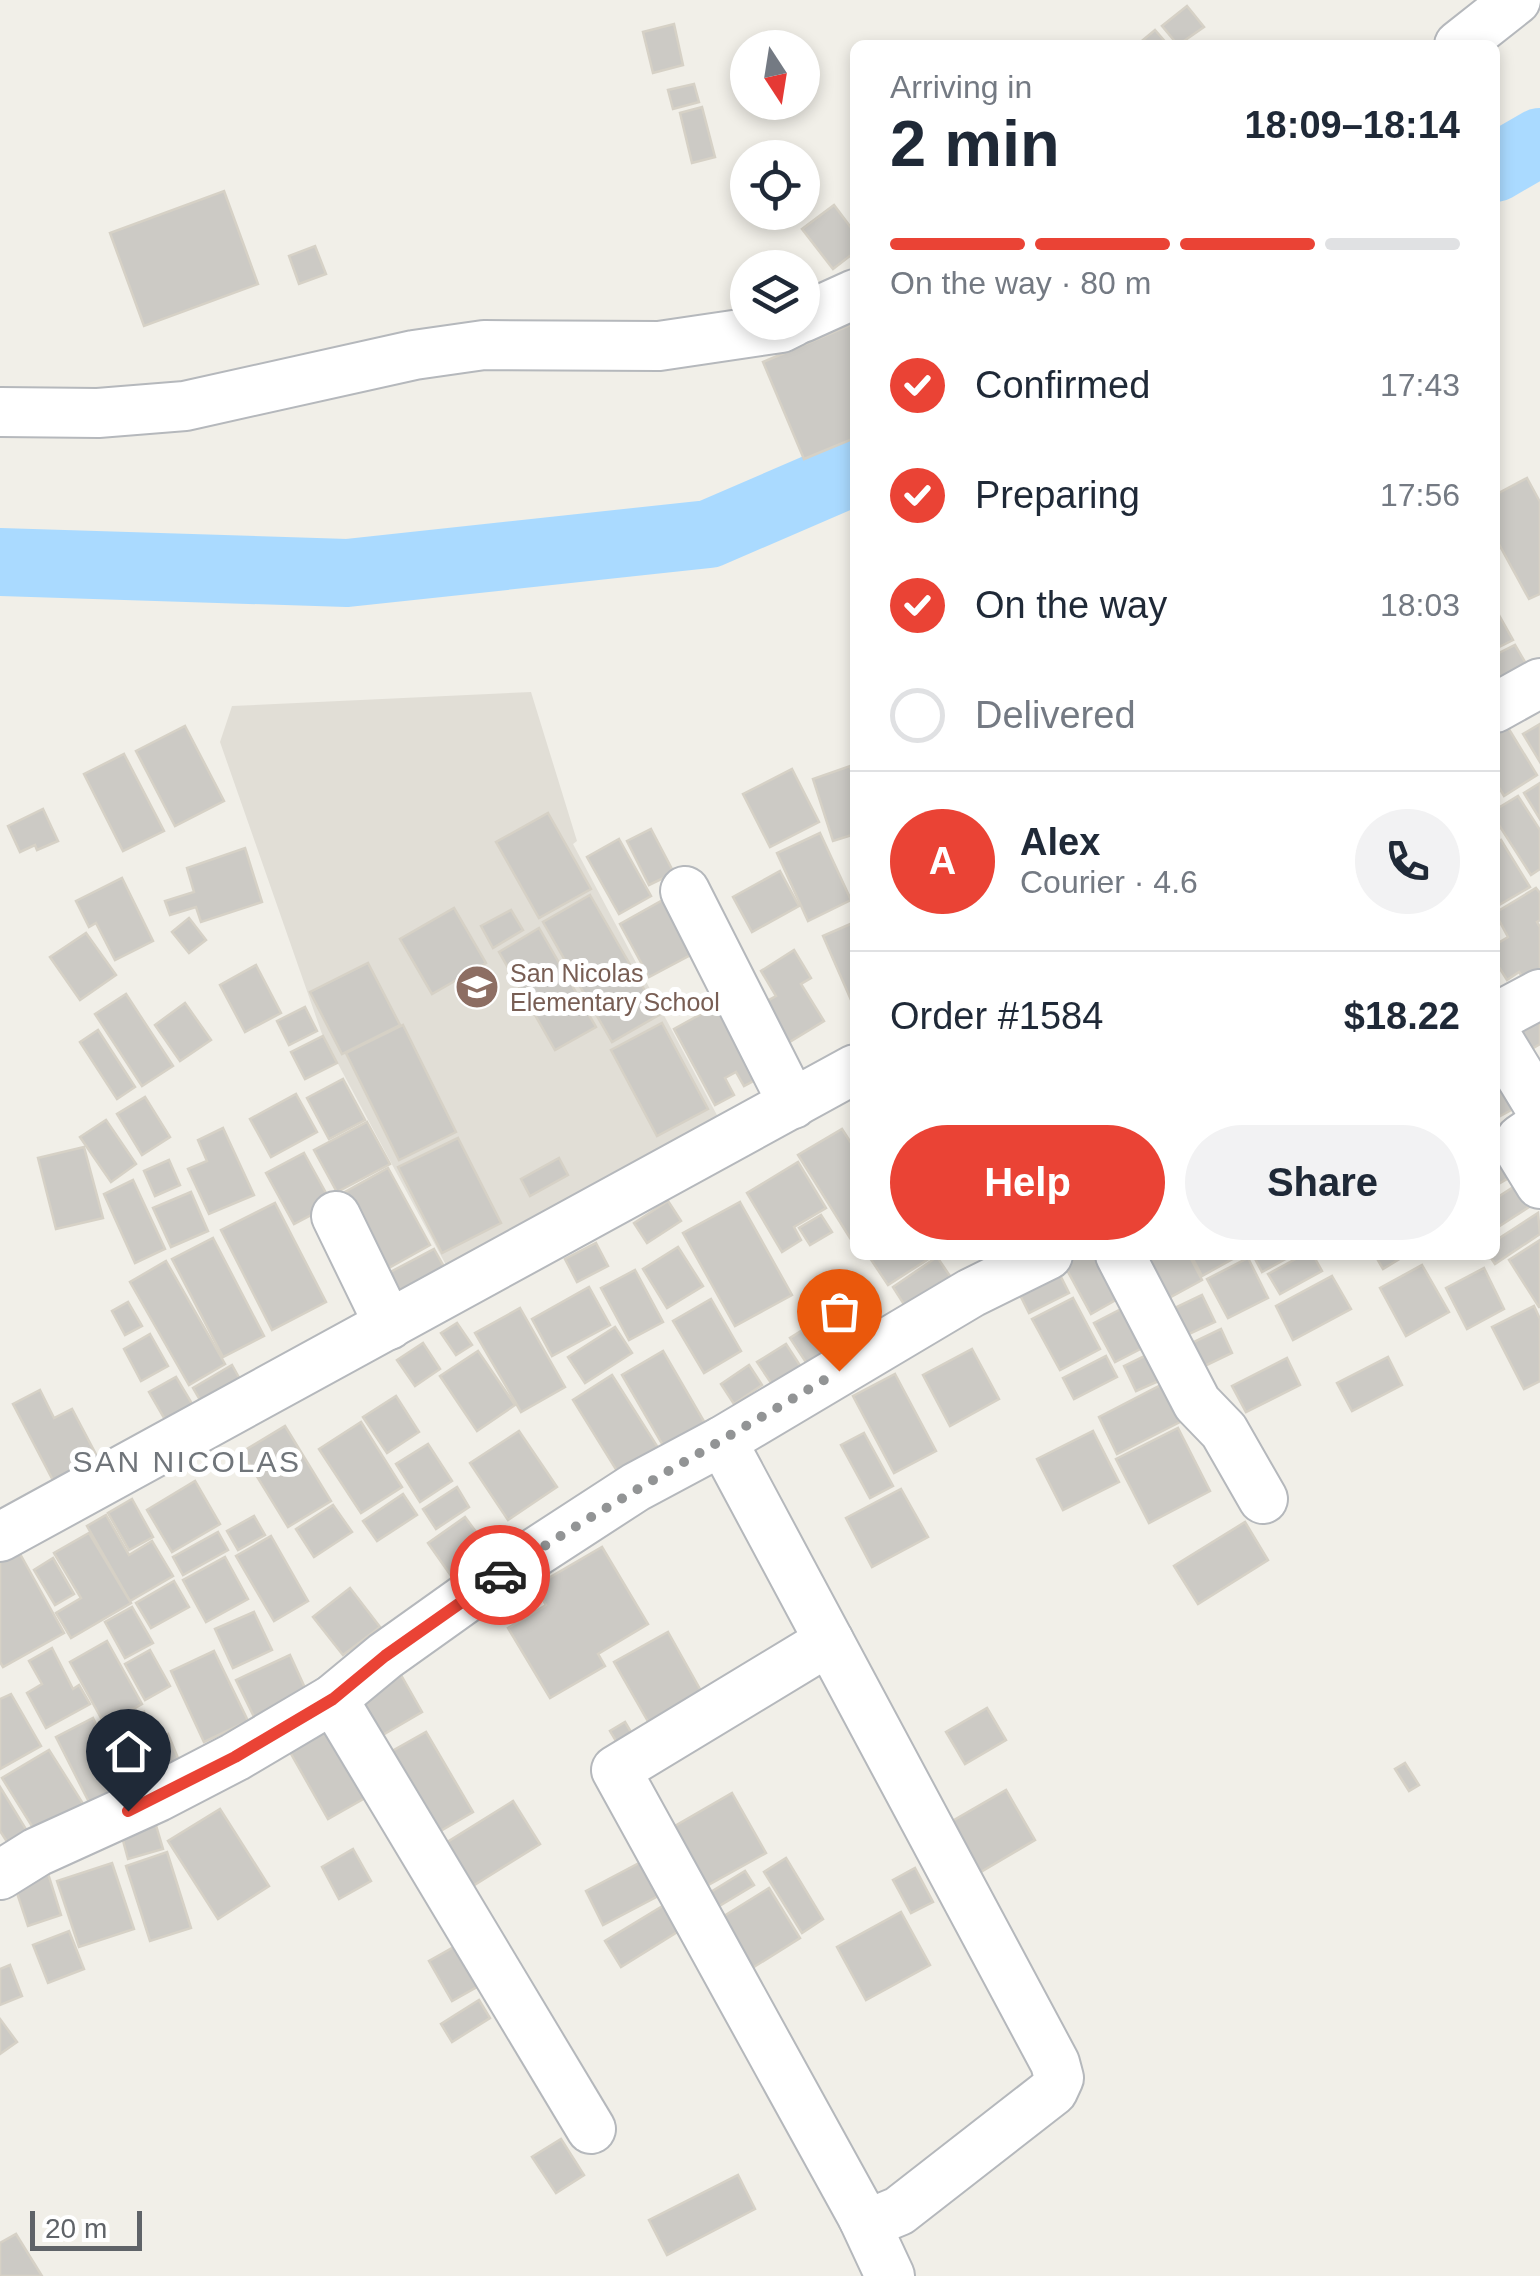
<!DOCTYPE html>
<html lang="en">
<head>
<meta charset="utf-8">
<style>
	body { margin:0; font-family:Arial,sans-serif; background:#f2f2f3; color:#1f2937; height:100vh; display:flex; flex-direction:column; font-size:38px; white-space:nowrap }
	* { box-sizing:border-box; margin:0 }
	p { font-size:32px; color:#747a83 }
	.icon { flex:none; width:55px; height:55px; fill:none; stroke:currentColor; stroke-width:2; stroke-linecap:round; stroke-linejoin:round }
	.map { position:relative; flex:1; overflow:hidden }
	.sheet { position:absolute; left:850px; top:40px; width:650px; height:1220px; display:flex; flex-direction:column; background:#fff; border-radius:15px; box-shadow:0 5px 15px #0003 }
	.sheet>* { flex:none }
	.needle { width:65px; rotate:168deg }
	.tools { position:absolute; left:730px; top:30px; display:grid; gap:20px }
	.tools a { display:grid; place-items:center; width:90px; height:90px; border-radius:50%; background:#fff; box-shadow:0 5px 15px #0003; font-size:50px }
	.scale { position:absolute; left:30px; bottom:25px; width:112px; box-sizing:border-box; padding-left:10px; border:5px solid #5f6368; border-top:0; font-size:28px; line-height:35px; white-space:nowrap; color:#5f6368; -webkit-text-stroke:8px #fff; paint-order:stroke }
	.pin { position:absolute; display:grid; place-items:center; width:85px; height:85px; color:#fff; margin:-102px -42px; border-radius:50% 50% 50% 0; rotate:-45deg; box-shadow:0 0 10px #0007 }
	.pin .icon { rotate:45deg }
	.courier { position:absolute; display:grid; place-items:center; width:100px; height:100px; margin:-50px; border:8px solid #ea4335; border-radius:50%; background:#fff; color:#222; box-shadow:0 2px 12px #0007 }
	.overview em { font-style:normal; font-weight:700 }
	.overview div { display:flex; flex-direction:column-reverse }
	.overview { display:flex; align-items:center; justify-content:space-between; height:170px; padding:0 40px }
	h1 { font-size:65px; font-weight:700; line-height:75px }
	.bar { display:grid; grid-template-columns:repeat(4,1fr); gap:15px 10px; align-content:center; height:120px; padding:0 40px }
	.bar i { height:12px; border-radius:8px; background:#e0e1e3 }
	.bar .current { background:#ea4335 }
	.bar p { grid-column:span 4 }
	.line { display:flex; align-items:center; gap:25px; padding:0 40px; border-top:2px solid #e0e1e3 }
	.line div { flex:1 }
	.round { display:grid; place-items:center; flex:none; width:105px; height:105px; border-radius:52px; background:#f2f2f3 }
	ol { padding:0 40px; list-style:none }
	li { display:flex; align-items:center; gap:30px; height:110px }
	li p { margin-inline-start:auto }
	li .icon { padding:10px; border-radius:50%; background:#ea4335; color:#fff; stroke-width:4 }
	li:last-child { color:#747a83 }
	li i { width:55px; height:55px; border:5px solid #e0e1e3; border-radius:50% }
	.primary-button { display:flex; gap:20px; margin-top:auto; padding:20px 40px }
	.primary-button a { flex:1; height:115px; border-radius:60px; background:#ea4335; color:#fff; font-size:40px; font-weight:700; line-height:115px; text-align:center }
	.primary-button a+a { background:#f2f2f3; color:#1f2937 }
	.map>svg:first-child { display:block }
</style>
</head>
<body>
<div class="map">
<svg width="1540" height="2276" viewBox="0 0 1540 2276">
	<rect width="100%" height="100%" fill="#f1efe8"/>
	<path fill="#e1ded6" d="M531,692L577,841L573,844L718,1117L446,1265L322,1034L220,742L232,706Z"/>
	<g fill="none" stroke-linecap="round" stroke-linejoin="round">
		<g stroke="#aadaff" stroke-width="68">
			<path d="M1495,168L1540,142"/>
			<path d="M0,562L347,573L709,534L855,471"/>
		</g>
	</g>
	<g fill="#cccac5" stroke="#d6d1c6" stroke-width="2.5">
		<path d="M1187,6L1204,27L1178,45L1162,26Z"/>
		<path d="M674,24L683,65L653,73L643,32Z"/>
		<path d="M1155,30L1168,45H1137Z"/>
		<path d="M694,84L699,102L673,109L668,90Z"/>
		<path d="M702,107L715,157L692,163L680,113Z"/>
		<path d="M224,191L258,284L144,326L110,233Z"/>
		<path d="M834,205L855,233V252L833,269L802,229Z"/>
		<path d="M315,246L326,274L299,284L289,256Z"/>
		<path d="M855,323V438L804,459L763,362Z"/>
		<path d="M1527,478L1540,502V594L1529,599L1495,537V495Z"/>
		<path d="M1495,608L1513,640L1495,649Z"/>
		<path d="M1515,645L1528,667L1495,685V655Z"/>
		<path d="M1540,724V762L1523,734Z"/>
		<path d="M185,726L224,801L175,826L136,751Z"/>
		<path d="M1507,726L1537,775L1504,796L1495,781V733Z"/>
		<path d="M124,754L164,831L123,851L84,774Z"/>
		<path d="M850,766L855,781V834L833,841L813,779Z"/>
		<path d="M792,769L819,822L770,847L743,794Z"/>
		<path d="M1540,783V819L1524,793Z"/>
		<path d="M1518,796L1540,830V869L1531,875L1495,819V810Z"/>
		<path d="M43,809L58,841L37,850L35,845L20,852L8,826Z"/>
		<path d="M548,813L591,889L539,918L496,842Z"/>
		<path d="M651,829L674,873L649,885L627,841Z"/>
		<path d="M820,833L851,900L808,921L777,853Z"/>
		<path d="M619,839L651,896L619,914L587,857Z"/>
		<path d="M1501,840L1530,887L1499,905L1495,899V843Z"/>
		<path d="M245,848L262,902L201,922L196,907L170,915L165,901L194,892L187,868Z"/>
		<path d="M780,871L799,906L752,932L733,897Z"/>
		<path d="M122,878L153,941L115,960L96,923L89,927L76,901Z"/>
		<path d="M1536,888L1540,893V920L1537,922L1540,927V975L1527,983L1519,972L1507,980L1495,961V945L1508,937L1495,913Z"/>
		<path d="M590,895L659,1015L612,1042L543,922Z"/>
		<path d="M670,896L700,950L649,977L620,924Z"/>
		<path d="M454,908L486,963L432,994L400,939Z"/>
		<path d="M511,910L523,930L493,948L481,926Z"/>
		<path d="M189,918L206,940L189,953L172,932Z"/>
		<path d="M855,922V1009L823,936Z"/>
		<path d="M539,928L596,1027L555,1050L499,952Z"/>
		<path d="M86,933L116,975L80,1000L50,957Z"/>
		<path d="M794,950L811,978L801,984L824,1021L783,1046L758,1006L776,996L761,971Z"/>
		<path d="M368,963L400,1025L342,1054L310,992Z"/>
		<path d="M256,965L281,1013L245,1032L220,985Z"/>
		<path d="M126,994L173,1066L142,1086L95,1014Z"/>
		<path d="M185,1003L211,1040L180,1061L155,1025Z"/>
		<path d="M721,1003L761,1077L744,1086L736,1072L725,1078L734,1095L715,1105L674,1029Z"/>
		<path d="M305,1007L317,1031L289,1045L277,1021Z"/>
		<path d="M1540,1015V1044L1520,1056L1507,1034Z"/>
		<path d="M662,1023L708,1109L657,1136L611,1050Z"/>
		<path d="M403,1025L456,1132L399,1160L346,1053Z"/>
		<path d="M98,1030L135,1087L117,1099L80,1042Z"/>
		<path d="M323,1036L337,1063L305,1079L291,1052Z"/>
		<path d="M1495,1053L1524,1103L1495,1119Z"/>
		<path d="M343,1079L365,1120L329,1139L307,1098Z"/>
		<path d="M296,1094L317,1132L271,1157L250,1119Z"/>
		<path d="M145,1097L170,1137L142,1155L117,1114Z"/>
		<path d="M106,1120L136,1164L111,1182L80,1137Z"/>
		<path d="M367,1122L390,1164L337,1192L314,1150Z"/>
		<path d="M223,1128L254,1195L209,1214L188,1169L207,1161L198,1140Z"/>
		<path d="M842,1129L855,1149V1235L850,1238L798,1155Z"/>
		<path d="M1495,1135L1517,1173L1495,1186Z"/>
		<path d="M458,1138L501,1223L442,1253L398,1167Z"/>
		<path d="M84,1147L103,1218L56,1229L38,1158Z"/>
		<path d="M304,1153L332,1204L294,1224L266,1173Z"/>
		<path d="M559,1158L568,1175L530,1196L521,1179Z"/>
		<path d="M169,1160L180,1185L155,1196L144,1171Z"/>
		<path d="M798,1162L826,1208L794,1227L801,1240L782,1252L747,1193Z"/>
		<path d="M388,1168L430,1245L378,1274L336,1197Z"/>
		<path d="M1527,1178L1540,1200L1495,1229V1199Z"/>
		<path d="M133,1180L165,1249L135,1263L104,1194Z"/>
		<path d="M191,1192L208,1231L171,1247L153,1208Z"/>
		<path d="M668,1201L681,1221L647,1243L634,1223Z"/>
		<path d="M740,1202L792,1295L735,1326L683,1233Z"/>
		<path d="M275,1203L326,1302L272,1330L221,1230Z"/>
		<path d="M1538,1213L1540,1234L1495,1264L1489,1255H1495V1241Z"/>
		<path d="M821,1215L832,1232L810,1245L799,1228Z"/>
		<path d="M213,1238L264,1336L223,1357L172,1259Z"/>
		<path d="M1540,1240V1307H1539L1509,1260Z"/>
		<path d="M596,1243L608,1266L577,1282L565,1259Z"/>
		<path d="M678,1247L703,1286L667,1308L643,1269Z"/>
		<path d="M434,1249L447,1272L392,1302L379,1278Z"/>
		<path d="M868,1255H927L930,1258L888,1285Z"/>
		<path d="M1069,1255H1108L1128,1293L1091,1314L1061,1259Z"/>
		<path d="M1129,1255H1189L1202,1280L1156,1305Z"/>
		<path d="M1191,1255H1240L1202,1276Z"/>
		<path d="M1253,1255H1293L1262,1272Z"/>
		<path d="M1303,1255H1313L1322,1271L1280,1294L1268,1274Z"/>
		<path d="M1375,1255H1406L1383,1269Z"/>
		<path d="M937,1257L952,1279L907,1309L893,1287Z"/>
		<path d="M1248,1258L1268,1298L1228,1318L1207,1279Z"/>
		<path d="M166,1261L225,1364L189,1385L130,1282Z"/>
		<path d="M1422,1265L1449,1312L1406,1336L1380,1288Z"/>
		<path d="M1484,1268L1504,1309L1467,1329L1446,1288Z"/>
		<path d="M1057,1269L1069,1293L1029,1313L1017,1289Z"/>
		<path d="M635,1270L663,1322L629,1340L601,1288Z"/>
		<path d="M843,1275L863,1309L830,1328L810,1295Z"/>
		<path d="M1332,1276L1351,1309L1293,1340L1276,1306Z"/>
		<path d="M589,1287L610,1325L552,1356L532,1319Z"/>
		<path d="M1202,1295L1215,1322L1176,1340L1164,1313Z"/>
		<path d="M1073,1298L1100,1349L1060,1370L1032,1319Z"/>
		<path d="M711,1299L741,1351L704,1373L673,1321Z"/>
		<path d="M128,1302L142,1326L125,1335L112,1311Z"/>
		<path d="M1131,1304L1152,1343L1115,1362L1094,1323Z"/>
		<path d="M1534,1306L1540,1319V1381L1524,1389L1492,1327Z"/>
		<path d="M520,1308L565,1387L521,1412L475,1333Z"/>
		<path d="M817,1321L842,1358L815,1376L790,1338Z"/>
		<path d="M457,1323L472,1345L456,1355L441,1333Z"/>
		<path d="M615,1327L632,1353L585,1383L568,1357Z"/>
		<path d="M1221,1329L1232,1353L1190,1373L1179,1349Z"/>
		<path d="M150,1334L168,1366L141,1381L124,1349Z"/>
		<path d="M423,1343L440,1369L415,1386L397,1360Z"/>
		<path d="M786,1344L810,1381L782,1399L757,1362Z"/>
		<path d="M972,1349L999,1399L950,1426L923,1375Z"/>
		<path d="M478,1351L515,1405L477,1431L440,1376Z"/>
		<path d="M663,1351L709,1430L668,1454L622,1375Z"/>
		<path d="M1155,1351L1168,1377L1136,1391L1124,1366Z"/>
		<path d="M1106,1356L1117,1377L1074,1399L1063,1378Z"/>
		<path d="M1388,1357L1402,1385L1352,1411L1337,1383Z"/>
		<path d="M1287,1358L1300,1385L1246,1412L1232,1386Z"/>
		<path d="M232,1365L242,1383L203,1405L193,1388Z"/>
		<path d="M749,1365L762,1385L734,1404L721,1384Z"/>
		<path d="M895,1374L936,1451L894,1473L853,1396Z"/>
		<path d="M612,1375L662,1454L622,1479L573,1400Z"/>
		<path d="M176,1377L194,1407L167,1423L149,1392Z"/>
		<path d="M1161,1385L1180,1422L1117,1454L1099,1417Z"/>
		<path d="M40,1390L54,1418L72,1409L100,1462L56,1486L13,1404Z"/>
		<path d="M396,1396L419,1432L387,1453L363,1417Z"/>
		<path d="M361,1422L402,1487L361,1513L319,1449Z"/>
		<path d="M285,1426L331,1501L288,1527L242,1452Z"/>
		<path d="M1178,1428L1210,1491L1149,1523L1116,1459Z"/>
		<path d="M519,1431L557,1487L508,1520L470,1463Z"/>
		<path d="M1093,1431L1119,1482L1063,1510L1037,1459Z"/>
		<path d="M864,1433L893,1486L870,1498L841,1445Z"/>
		<path d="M428,1444L452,1481L420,1502L396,1464Z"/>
		<path d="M195,1481L220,1524L172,1552L147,1510Z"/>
		<path d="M457,1487L469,1507L436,1529L423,1509Z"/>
		<path d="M901,1489L928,1537L872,1567L846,1518Z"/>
		<path d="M403,1494L417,1515L377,1541L363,1521Z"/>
		<path d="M132,1499L153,1537L129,1550L108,1513Z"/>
		<path d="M333,1505L352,1532L314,1557L296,1529Z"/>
		<path d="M106,1515L129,1555L152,1541L173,1576L130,1601L87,1526Z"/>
		<path d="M254,1516L265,1535L238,1550L227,1531Z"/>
		<path d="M465,1517L499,1563L461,1590L428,1543Z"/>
		<path d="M1245,1522L1268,1560L1198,1604L1174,1566Z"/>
		<path d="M218,1532L228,1550L183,1575L173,1557Z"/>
		<path d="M89,1533L131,1603L71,1638L56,1613L81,1598L54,1553Z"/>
		<path d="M271,1536L308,1601L274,1621L236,1556Z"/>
		<path d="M602,1547L648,1624L598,1654L605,1666L550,1698L508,1628L546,1605L535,1586Z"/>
		<path d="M19,1552L64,1633L3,1667L0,1662V1562Z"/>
		<path d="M225,1557L248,1599L206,1622L183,1580Z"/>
		<path d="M53,1558L74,1594L55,1605L34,1570Z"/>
		<path d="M174,1581L189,1607L151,1628L136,1603Z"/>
		<path d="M350,1588L380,1627L343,1655L313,1617Z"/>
		<path d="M132,1607L153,1643L125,1658L105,1622Z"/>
		<path d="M254,1612L272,1650L233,1668L215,1629Z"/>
		<path d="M668,1632L710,1707L657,1737L614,1662Z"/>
		<path d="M107,1641L142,1704L105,1725L70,1662Z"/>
		<path d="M52,1648L73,1689L79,1685L90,1704L46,1728L27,1693L42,1684L29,1661Z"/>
		<path d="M150,1650L170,1686L145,1700L125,1664Z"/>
		<path d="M214,1651L248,1721L204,1742L171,1671Z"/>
		<path d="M290,1655L310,1699L257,1723L236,1680Z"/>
		<path d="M401,1675L422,1712L374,1740L353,1702Z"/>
		<path d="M11,1694L41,1746L0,1769V1699Z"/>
		<path d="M987,1708L1006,1740L965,1764L946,1732Z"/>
		<path d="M144,1712L153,1735L114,1750L105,1728Z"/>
		<path d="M93,1718L127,1787L91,1806L56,1737Z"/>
		<path d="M330,1721L372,1794L328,1819L286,1745Z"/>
		<path d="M625,1722L637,1742L622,1751L610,1731Z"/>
		<path d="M426,1732L473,1812L425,1840L378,1759Z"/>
		<path d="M168,1734L185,1775L143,1792L126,1752Z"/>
		<path d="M49,1750L87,1810L40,1839L2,1778Z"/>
		<path d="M1405,1763L1419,1785L1409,1791L1395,1769Z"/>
		<path d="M0,1787L32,1839L13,1851L0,1831Z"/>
		<path d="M1006,1790L1035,1840L979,1873L949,1823Z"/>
		<path d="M732,1793L766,1853L701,1889L668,1830Z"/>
		<path d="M513,1801L540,1844L468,1889L441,1846Z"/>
		<path d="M220,1809L269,1886L218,1919L168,1841Z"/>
		<path d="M155,1822L163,1849L128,1859L121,1833Z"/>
		<path d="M353,1849L371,1881L339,1899L322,1867Z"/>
		<path d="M167,1852L191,1928L150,1941L126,1866Z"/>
		<path d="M786,1858L823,1919L802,1933L764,1872Z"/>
		<path d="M645,1860L662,1894L603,1925L586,1891Z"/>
		<path d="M112,1863L134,1929L79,1947L57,1881Z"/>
		<path d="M45,1864L61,1915L28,1926L11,1875Z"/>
		<path d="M915,1868L933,1902L911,1913L893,1880Z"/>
		<path d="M745,1871L754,1885L701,1917L693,1903Z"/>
		<path d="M769,1888L800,1938L738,1977L708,1926Z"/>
		<path d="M666,1904L682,1929L621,1967L605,1941Z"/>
		<path d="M901,1912L930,1965L866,2000L837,1947Z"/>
		<path d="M69,1931L84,1969L48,1983L33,1945Z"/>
		<path d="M461,1943L484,1983L452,2001L429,1961Z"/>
		<path d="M10,1965L22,1996L0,2005V1969Z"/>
		<path d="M479,2000L490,2018L452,2042L441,2024Z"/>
		<path d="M0,2019L17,2042L0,2054Z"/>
		<path d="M561,2139L584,2175L556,2193L532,2157Z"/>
		<path d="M738,2175L755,2209L667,2255L649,2220Z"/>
		<path d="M16,2234L42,2276H0V2243Z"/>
	</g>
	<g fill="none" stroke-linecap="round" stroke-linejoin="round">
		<defs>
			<g id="minor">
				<path d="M1459,45L1516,0"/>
				<path d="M802,318L855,294"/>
				<path d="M0,412L98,413L185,406L414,355L484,345L659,346L781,328L793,322"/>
				<path d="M1495,708L1540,683"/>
				<path d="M685,891L793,1104"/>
				<path d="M1495,1018L1540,994"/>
				<path d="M1495,1034L1540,1108"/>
				<path d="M1540,1126L1521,1139V1153L1540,1184"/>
				<path d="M336,1216L389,1325"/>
				<path d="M1120,1255L1197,1403L1224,1431L1263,1499"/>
				<path d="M722,1441L1055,2063L1059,2078L1053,2091L899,2211L882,2218H863"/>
				<path d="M0,1537L855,1069"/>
				<path d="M829,1641L616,1770L863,2218L890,2276"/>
				<path d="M333,1699L591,2129"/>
				<path d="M0,1875L37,1852L158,1797L235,1757L333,1699L385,1656L479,1589L636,1487L722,1441L971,1293L1048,1255"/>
			</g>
		</defs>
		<use href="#minor" stroke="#b5b8bc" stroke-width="52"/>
		<use href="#minor" stroke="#fff" stroke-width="48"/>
	</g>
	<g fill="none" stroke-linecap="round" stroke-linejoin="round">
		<path stroke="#929495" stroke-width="10" stroke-dasharray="0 18" d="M500,1575C611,1501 725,1440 839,1371"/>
		<path stroke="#ea4335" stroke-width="12" d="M128,1811L235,1757L333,1699L385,1656L500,1575"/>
	</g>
	<defs>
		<symbol id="school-disc" viewBox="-11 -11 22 22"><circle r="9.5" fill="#8d6e63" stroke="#fff"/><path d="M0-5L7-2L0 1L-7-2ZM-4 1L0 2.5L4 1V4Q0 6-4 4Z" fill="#fff"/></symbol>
	</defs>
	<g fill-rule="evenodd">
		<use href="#school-disc" x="452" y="962" width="50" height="50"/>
	</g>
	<g text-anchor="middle" stroke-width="10" stroke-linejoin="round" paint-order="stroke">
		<g font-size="25" fill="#785e54" stroke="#fff" text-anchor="start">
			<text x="510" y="982">San Nicolas<tspan x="510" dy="29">Elementary School</tspan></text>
		</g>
		<g font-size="30" letter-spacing="2.5" fill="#70757a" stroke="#fff">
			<text x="187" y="1472">SAN NICOLAS</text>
		</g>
	</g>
</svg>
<div class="tools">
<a><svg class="needle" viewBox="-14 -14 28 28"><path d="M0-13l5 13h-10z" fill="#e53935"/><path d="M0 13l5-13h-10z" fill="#747a83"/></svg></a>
<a><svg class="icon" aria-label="locate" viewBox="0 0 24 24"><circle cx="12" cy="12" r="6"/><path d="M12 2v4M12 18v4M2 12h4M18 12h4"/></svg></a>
<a><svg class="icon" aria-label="layers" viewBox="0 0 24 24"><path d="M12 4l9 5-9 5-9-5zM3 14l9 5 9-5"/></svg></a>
</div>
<div class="scale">20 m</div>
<div class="pin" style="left:839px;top:1371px;background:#ea580c"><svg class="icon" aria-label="bag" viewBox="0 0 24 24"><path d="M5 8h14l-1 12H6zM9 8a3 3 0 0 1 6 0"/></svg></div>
<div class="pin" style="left:128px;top:1811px;background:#1f2937"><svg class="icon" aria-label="home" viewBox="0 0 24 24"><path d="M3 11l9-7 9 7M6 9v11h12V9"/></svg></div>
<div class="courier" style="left:500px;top:1575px"><svg class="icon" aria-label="car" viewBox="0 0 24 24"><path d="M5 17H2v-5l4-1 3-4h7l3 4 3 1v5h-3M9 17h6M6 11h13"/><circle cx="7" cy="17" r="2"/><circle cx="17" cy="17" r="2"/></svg></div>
<section class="sheet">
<div class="overview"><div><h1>2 min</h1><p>Arriving in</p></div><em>18:09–18:14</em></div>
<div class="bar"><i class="current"></i><i class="current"></i><i class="current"></i><i></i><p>On the way · 80 m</p></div>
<ol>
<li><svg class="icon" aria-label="check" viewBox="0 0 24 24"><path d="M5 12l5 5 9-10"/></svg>Confirmed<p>17:43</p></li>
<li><svg class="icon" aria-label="check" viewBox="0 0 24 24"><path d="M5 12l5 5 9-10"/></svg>Preparing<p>17:56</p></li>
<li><svg class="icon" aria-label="check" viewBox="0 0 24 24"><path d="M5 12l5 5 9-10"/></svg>On the way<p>18:03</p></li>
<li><i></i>Delivered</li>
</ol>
<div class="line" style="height:180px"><b class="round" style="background:#ea4335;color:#fff">A</b><div><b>Alex</b><p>Courier · 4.6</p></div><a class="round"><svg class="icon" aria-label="phone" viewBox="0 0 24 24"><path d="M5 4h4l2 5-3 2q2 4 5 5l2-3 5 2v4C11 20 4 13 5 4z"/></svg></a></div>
<div class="line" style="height:130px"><div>Order #1584</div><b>$18.22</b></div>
<div class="primary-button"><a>Help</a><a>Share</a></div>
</section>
</div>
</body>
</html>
